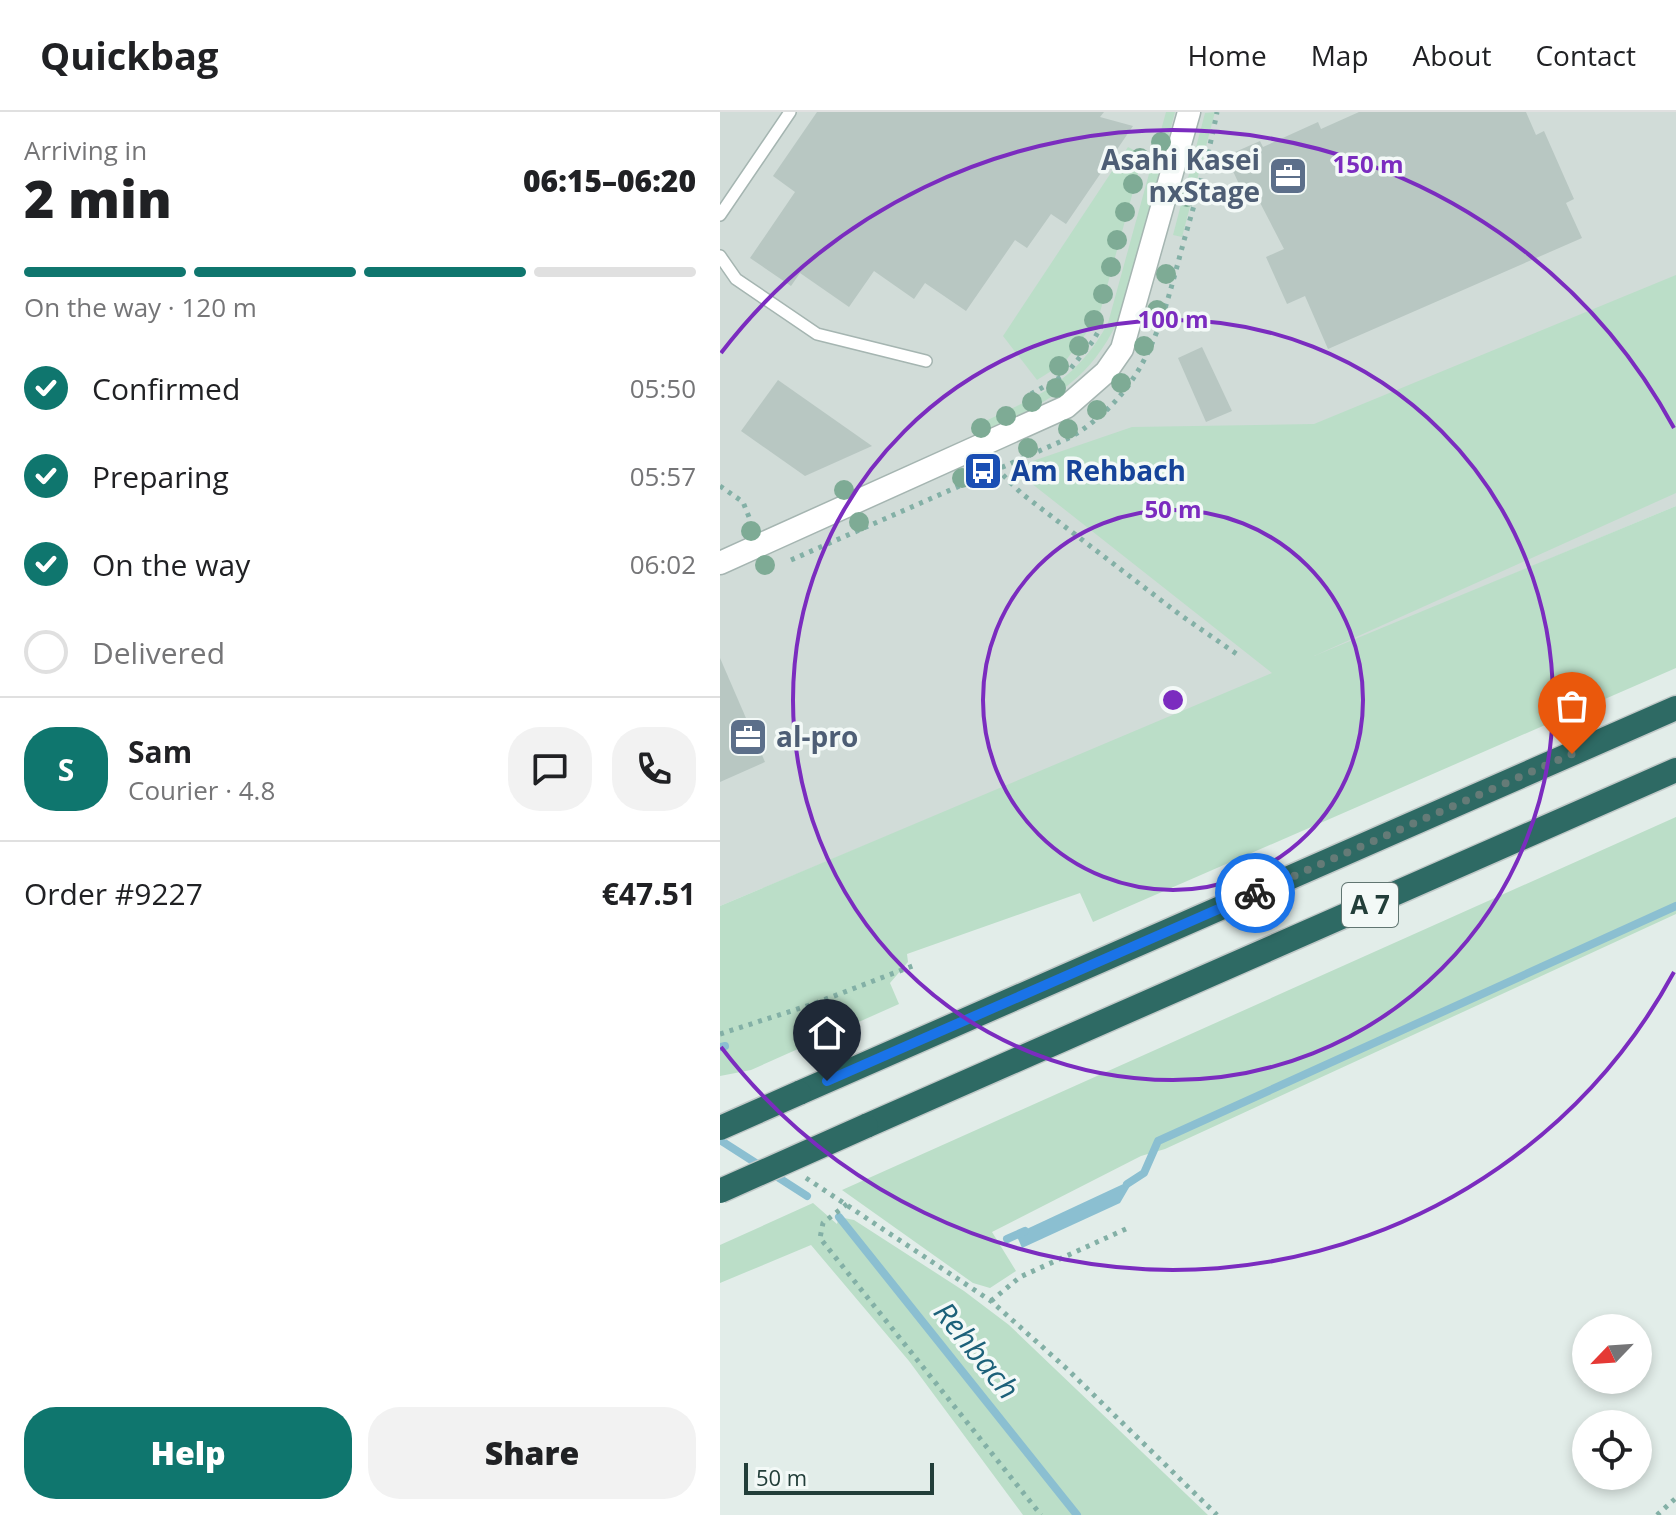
<!DOCTYPE html>
<html lang="en">
<head>
<meta charset="utf-8">
<style>
	body { margin:0; font-family:"Open Sans",sans-serif; background:#f2f2f2; color:#202124; height:100vh; display:flex; flex-direction:column; font-size:30px; white-space:nowrap }
	* { box-sizing:border-box; margin:0 }
	p { font-size:26px; color:#757577 }
	.icon { flex:none; width:44px; height:44px; fill:none; stroke:currentColor; stroke-width:2; stroke-linecap:round; stroke-linejoin:round }
	.map { position:relative; flex:1; overflow:hidden }
	.sheet { display:flex; flex-direction:column; background:#fff; width:720px }
	.sheet>* { flex:none }
	.needle { width:52px; rotate:245deg }
	.buttons { position:absolute; left:852px; top:1202px; display:grid; gap:16px }
	.buttons a { display:grid; place-items:center; width:80px; height:80px; border-radius:50%; background:#fff; box-shadow:0 4px 12px #0003; font-size:40px }
	.scale { position:absolute; left:24px; bottom:20px; width:190px; box-sizing:border-box; padding-left:8px; border:4px solid #223e39; border-top:0; font-size:22px; line-height:28px; white-space:nowrap; color:#223e39; -webkit-text-stroke:6px #f3f9f7; paint-order:stroke }
	.pin { position:absolute; display:grid; place-items:center; width:68px; height:68px; color:#fff; margin:-82px -34px; border-radius:50% 50% 50% 0; rotate:-45deg; box-shadow:0 0 8px #0007 }
	.pin .icon { rotate:45deg }
	.courier { position:absolute; display:grid; place-items:center; width:80px; height:80px; margin:-40px; border:6px solid #1a73e8; border-radius:50%; background:#fff; color:#222; box-shadow:0 2px 10px #0007 }
	.headline em { font-style:normal; font-weight:800 }
	.headline div { display:flex; flex-direction:column-reverse }
	.headline { display:flex; align-items:center; justify-content:space-between; height:136px; padding:0 24px }
	h1 { font-size:52px; font-weight:800; line-height:60px }
	.bar { display:grid; grid-template-columns:repeat(4,1fr); gap:12px 8px; align-content:center; height:96px; padding:0 24px }
	.bar i { height:10px; border-radius:6px; background:#e0e0e0 }
	.bar .selected { background:#0f766e }
	.bar p { grid-column:span 4 }
	.line { display:flex; align-items:center; gap:20px; padding:0 24px; border-top:2px solid #e0e0e0 }
	.line div { flex:1 }
	.round { display:grid; place-items:center; flex:none; width:84px; height:84px; border-radius:32px; background:#f2f2f2 }
	ol { padding:0 24px; list-style:none }
	li { display:flex; align-items:center; gap:24px; height:88px }
	li p { margin-inline-start:auto }
	li .icon { padding:8px; border-radius:50%; background:#0f766e; color:#fff; stroke-width:4 }
	li:last-child { color:#757577 }
	li i { width:44px; height:44px; border:4px solid #e0e0e0; border-radius:50% }
	.button { display:flex; gap:16px; margin-top:auto; padding:16px 24px }
	.button a { flex:1; height:92px; border-radius:32px; background:#0f766e; color:#fff; font-size:32px; font-weight:800; line-height:92px; text-align:center }
	.button a+a { background:#f2f2f2; color:#202124 }
	header { display:flex; align-items:center; gap:48px; box-sizing:border-box; height:112px; padding:0 40px; background:#fff; border-bottom:2px solid #e0e0e0 }
	header strong { font-size:38px }
	nav { display:flex; gap:44px; margin-inline-start:auto; font-size:28px }
	main { display:flex; flex:1; min-height:0 }
	.map>svg:first-child { display:block }
</style>
</head>
<body>
<header>
<strong>Quickbag</strong>
<nav><a>Home</a><a>Map</a><a>About</a><a>Contact</a></nav>
</header>
<main>
<section class="sheet">
<div class="headline"><div><h1>2 min</h1><p>Arriving in</p></div><em>06:15–06:20</em></div>
<div class="bar"><i class="selected"></i><i class="selected"></i><i class="selected"></i><i></i><p>On the way · 120 m</p></div>
<ol>
<li><svg class="icon" aria-label="check" viewBox="0 0 24 24"><path d="M5 12l5 5 9-10"/></svg>Confirmed<p>05:50</p></li>
<li><svg class="icon" aria-label="check" viewBox="0 0 24 24"><path d="M5 12l5 5 9-10"/></svg>Preparing<p>05:57</p></li>
<li><svg class="icon" aria-label="check" viewBox="0 0 24 24"><path d="M5 12l5 5 9-10"/></svg>On the way<p>06:02</p></li>
<li><i></i>Delivered</li>
</ol>
<div class="line" style="height:144px"><b class="round" style="background:#0f766e;color:#fff">S</b><div><b>Sam</b><p>Courier · 4.8</p></div><a class="round"><svg class="icon" aria-label="chat" viewBox="0 0 24 24"><path d="M4 5h16v11H9l-5 4z"/></svg></a><a class="round"><svg class="icon" aria-label="phone" viewBox="0 0 24 24"><path d="M5 4h4l2 5-3 2q2 4 5 5l2-3 5 2v4C11 20 4 13 5 4z"/></svg></a></div>
<div class="line" style="height:104px"><div>Order #9227</div><b>€47.51</b></div>
<div class="button"><a>Help</a><a>Share</a></div>
</section>
<div class="map">
<svg width="956" height="1403" viewBox="0 0 956 1403">
	<rect width="100%" height="100%" fill="#e2ede9"/>
	<path fill="#d1dcd8" d="M0,0H956V394L0,794Z"/>
	<g fill="#bbdec8">
		<path d="M446,0H455L403,198C369,276 327,288 255,325L251,316C312,286 354,274 388,211Z"/>
		<path d="M495,0L462,125L453,123L485,1Z"/>
		<path d="M408,35L423,43L379,204L344,251L317,268L283,224Z"/>
		<path d="M956,163V381L594,544L956,394V556L373,810L360,781L187,842L188,850L170,871L179,892L31,958L0,964V794L552,561L292,356L412,315L594,312Z"/>
		<path d="M956,705V802L445,1037L421,1044L272,1120L296,1159L270,1176L253,1171L122,1078Z"/>
		<path d="M93,1091L117,1112L119,1105L134,1108L244,1179L289,1213L488,1403H303L189,1249L91,1133L0,1171V1133Z"/>
	</g>
	<path fill="#8bbfd1" d="M414,1067L400,1091L302,1136L296,1122Z"/>
	<g fill="none" stroke-linecap="round" stroke-linejoin="round">
		<g stroke="#8bbfd1" stroke-width="8">
			<path d="M0,935L5,934"/>
			<path d="M0,1028L87,1084"/>
			<path d="M407,1072L424,1061L438,1029L956,794"/>
			<path d="M119,1105L357,1403"/>
			<path d="M287,1127L305,1119"/>
		</g>
	</g>
	<g fill="#b8c7c2">
		<path d="M97,0H384L380,5L413,14L346,112L331,102L307,136L295,128L246,199L205,171L194,187L154,159L129,195L80,161L71,174L30,146L75,80L53,64Z"/>
		<path d="M639,0H806L816,23L824,19L854,87L846,91L862,126L608,237L585,184L567,192L546,145L564,137L535,81L525,85L506,44L540,29L543,35L598,10L601,17Z"/>
		<path d="M482,235L512,299L486,310L458,246Z"/>
		<path d="M58,268L152,334L85,364L21,319Z"/>
		<path d="M0,546L45,650L0,670Z"/>
	</g>
	<g fill="none" stroke-linecap="round" stroke-linejoin="round">
		<defs>
			<g id="lane">
				<path d="M0,103L70,0"/>
				<path d="M0,144L16,167L97,222L206,249"/>
			</g>
			<path id="street" d="M0,451L346,295L386,260L402,237L469,0"/>
			<g id="highway">
				<path d="M79,981L956,596"/>
				<path d="M146,1014L956,658"/>
			</g>
		</defs>
		<use href="#lane" stroke="#a5b5b1" stroke-width="14"/>
		<use href="#street" stroke="#a5b5b1" stroke-width="25"/>
		<use href="#highway" stroke="#c1c9c8" stroke-width="27"/>
		<g stroke="#83b0a6" stroke-width="5" stroke-dasharray="4 6" stroke-linecap="butt">
			<path d="M351,256L373,229L384,209"/>
			<path d="M311,282L341,265"/>
			<path d="M276,356L301,381L459,502L521,545"/>
			<path d="M0,374L23,390L31,410"/>
			<path d="M71,448L351,325C430,277 442,208 465,125C477,83 489,42 497,0"/>
			<path d="M0,922L93,892L195,853"/>
			<path d="M86,1066L271,1189L346,1256L497,1403"/>
			<path d="M127,1092L103,1111L100,1126L321,1403"/>
			<path d="M271,1189L300,1165L408,1116"/>
			<path d="M937,1403L956,1386"/>
		</g>
		<use href="#lane" stroke="#fff" stroke-width="11"/>
		<use href="#street" stroke="#fff" stroke-width="22"/>
		<use href="#highway" stroke="#2e6a64" stroke-width="24"/>
		<defs>
			<g id="highway-bridge">
				<path d="M0,1016L79,981"/>
				<path d="M0,1079L146,1014"/>
			</g>
		</defs>
		<use href="#highway-bridge" stroke="#c1c9c8" stroke-width="27" stroke-linecap="butt"/>
		<use href="#highway-bridge" stroke="#2e6a64" stroke-width="24"/>
	</g>
	<g fill="#7eab95">
		<circle cx="441" cy="30" r="10"/>
		<circle cx="420" cy="46" r="10"/>
		<circle cx="413" cy="72" r="10"/>
		<circle cx="467" cy="85" r="10"/>
		<circle cx="405" cy="100" r="10"/>
		<circle cx="397" cy="128" r="10"/>
		<circle cx="391" cy="155" r="10"/>
		<circle cx="446" cy="162" r="10"/>
		<circle cx="383" cy="182" r="10"/>
		<circle cx="437" cy="198" r="10"/>
		<circle cx="374" cy="208" r="10"/>
		<circle cx="359" cy="234" r="10"/>
		<circle cx="424" cy="234" r="10"/>
		<circle cx="339" cy="254" r="10"/>
		<circle cx="401" cy="271" r="10"/>
		<circle cx="336" cy="276" r="10"/>
		<circle cx="312" cy="290" r="10"/>
		<circle cx="377" cy="298" r="10"/>
		<circle cx="286" cy="304" r="10"/>
		<circle cx="261" cy="316" r="10"/>
		<circle cx="348" cy="317" r="10"/>
		<circle cx="308" cy="336" r="10"/>
		<circle cx="242" cy="366" r="10"/>
		<circle cx="124" cy="378" r="10"/>
		<circle cx="139" cy="410" r="10"/>
		<circle cx="31" cy="419" r="10"/>
		<circle cx="45" cy="453" r="10"/>
	</g>
	<g fill="none" stroke-linecap="round" stroke-linejoin="round">
		<path stroke="#657b77" stroke-width="8" stroke-dasharray="0 14.4" d="M535,781L852,642"/>
		<path stroke="#1a73e8" stroke-width="10" d="M107,969L535,781"/>
	</g>
	<g fill="none" stroke="#7b2cbf" stroke-width="4">
		<circle cx="453" cy="588" r="190"/>
		<circle cx="453" cy="588" r="380"/>
		<path d="M954 860A570 570 0 0 1 1 935M1 241A570 570 0 0 1 954 316"/>
	</g>
	<defs>
		<symbol id="office-square" viewBox="-11 -11 22 22"><rect x="-9" y="-9" width="18" height="18" rx="4" fill="#5c6f8a" stroke="#f3f9f7"/><path d="M-6-3h4V-5.5h4V-3h4V5H-6ZM-1-4.5V-3h2v-1.5ZM-6 0V1H6V0Z" fill="#fff"/></symbol>
		<symbol id="bus-square" viewBox="-11 -11 22 22"><rect x="-9" y="-9" width="18" height="18" rx="4" fill="#1a4fb4" stroke="#f3f9f7"/><path d="M-5-6H5V4H4V6H2V4H-2V6H-4V4H-5ZM-3.5-4V0h7V-4ZM-3.5 1.2v1.5H-2V1.2ZM2 1.2v1.5H3.5V1.2Z" fill="#fff"/></symbol>
	</defs>
	<g fill-rule="evenodd">
		<use href="#office-square" x="546" y="42" width="44" height="44"/>
		<use href="#bus-square" x="241" y="337" width="44" height="44"/>
		<use href="#office-square" x="6" y="603" width="44" height="44"/>
	</g>
	<g text-anchor="middle" stroke-width="7" stroke-linejoin="round" paint-order="stroke">
		<rect fill="#f3f9f7" stroke="#617672" stroke-width="2" x="622" y="771" width="56" height="44" rx="6"/>
		<g font-size="26" font-weight="bold" fill="#223e39">
			<text x="650" y="802">A 7</text>
		</g>
		<g font-size="28" font-weight="bold" fill="#4e5e75" stroke="#f3f9f7" text-anchor="end">
			<text x="540" y="58">Asahi Kasei<tspan x="540" dy="32">nxStage</tspan></text>
			<text x="56" y="635" text-anchor="start">al-pro</text>
		</g>
		<g font-size="28" font-weight="bold" fill="#164399" stroke="#f3f9f7" text-anchor="start">
			<text x="291" y="369">Am Rehbach</text>
		</g>
		<g font-size="30" font-style="italic" fill="#1c617a" stroke="#f3f9f7">
			<text transform="translate(256 1239) rotate(51)" y="10">Rehbach</text>
		</g>
	</g>
	<circle cx="453" cy="588" r="12" fill="#7b2cbf" stroke="#f3f9f7" stroke-width="4"/>
	<g font-size="24" text-anchor="middle" font-weight="bold" fill="#7b2cbf" stroke="#f3f9f7" stroke-width="7" stroke-linejoin="round" paint-order="stroke">
		<text x="648" y="61">150 m</text>
		<text x="453" y="216">100 m</text>
		<text x="453" y="406">50 m</text>
	</g>
</svg>
<div class="buttons">
<a><svg class="needle" viewBox="-14 -14 28 28"><path d="M0-13l5 13h-10z" fill="#e53935"/><path d="M0 13l5-13h-10z" fill="#757577"/></svg></a>
<a><svg class="icon" aria-label="locate" viewBox="0 0 24 24"><circle cx="12" cy="12" r="6"/><path d="M12 2v4M12 18v4M2 12h4M18 12h4"/></svg></a>
</div>
<div class="scale">50 m</div>
<div class="pin" style="left:852px;top:642px;background:#ea580c"><svg class="icon" aria-label="bag" viewBox="0 0 24 24"><path d="M5 8h14l-1 12H6zM9 8a3 3 0 0 1 6 0"/></svg></div>
<div class="pin" style="left:107px;top:969px;background:#1f2937"><svg class="icon" aria-label="home" viewBox="0 0 24 24"><path d="M3 11l9-7 9 7M6 9v11h12V9"/></svg></div>
<div class="courier" style="left:535px;top:781px"><svg class="icon" aria-label="bike" viewBox="0 0 24 24"><circle cx="6" cy="16" r="4"/><circle cx="18" cy="16" r="4"/><path d="M6 16l4-8h5l3 8M10 8l3 8H6M13 5h3"/></svg></div>
</div>
</main>
</body>
</html>
